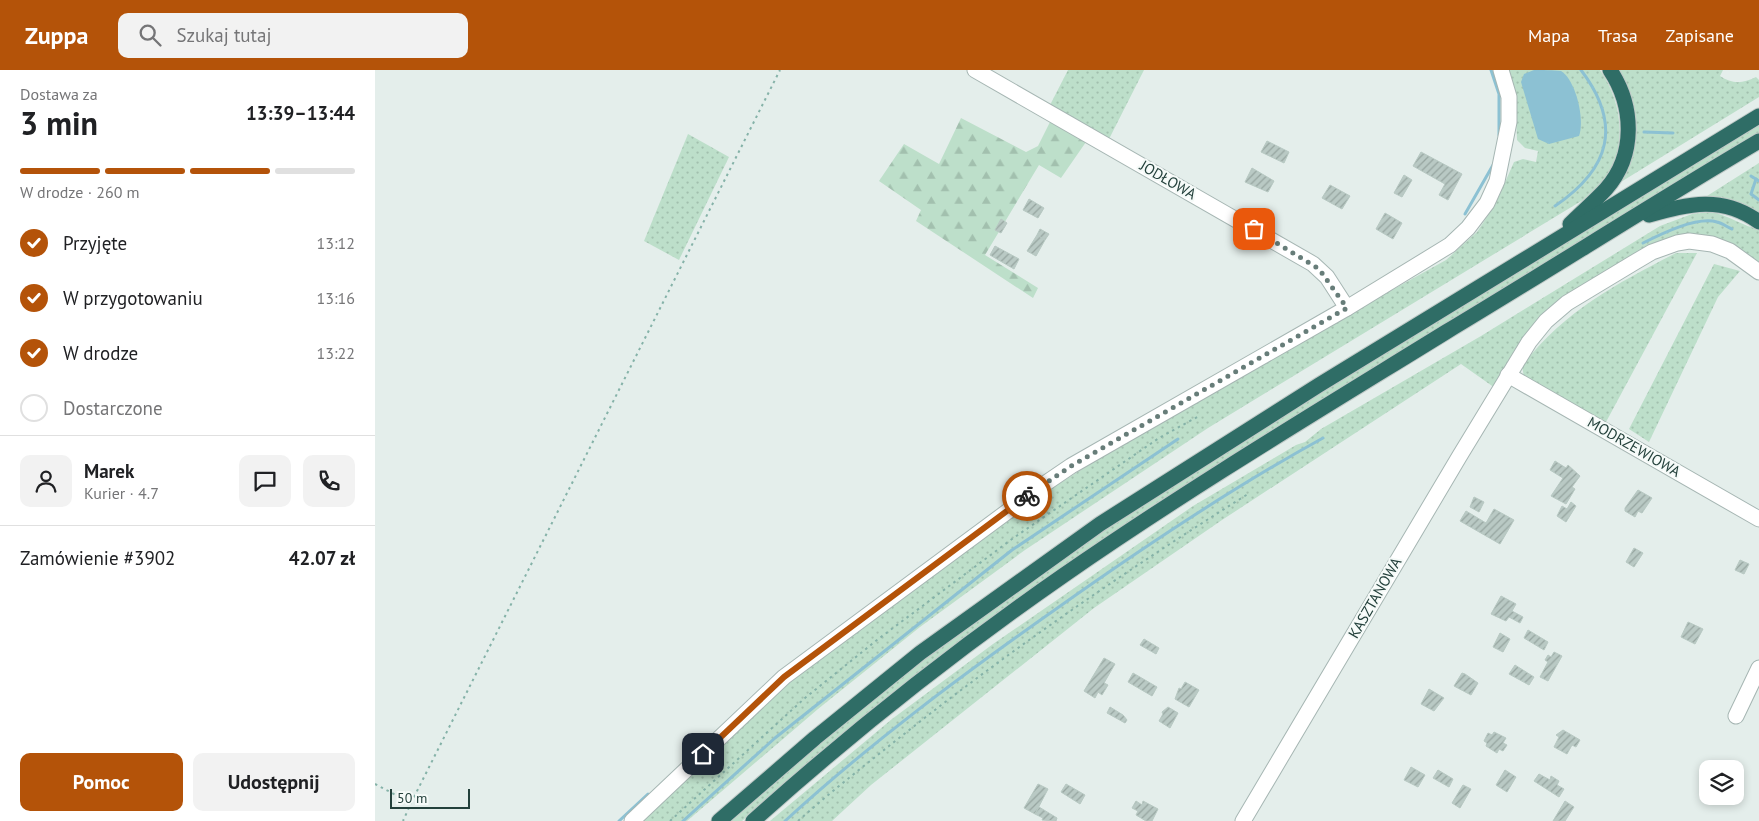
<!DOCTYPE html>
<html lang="pl">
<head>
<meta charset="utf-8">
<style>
	body { margin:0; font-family:"PT Sans",sans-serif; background:#f2f2f2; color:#202124; height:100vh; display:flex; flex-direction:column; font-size:19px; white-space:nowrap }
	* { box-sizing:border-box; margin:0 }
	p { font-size:16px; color:#757577 }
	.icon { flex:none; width:28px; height:28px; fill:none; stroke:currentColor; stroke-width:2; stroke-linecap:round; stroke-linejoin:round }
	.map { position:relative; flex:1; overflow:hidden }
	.sheet { display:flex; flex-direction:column; background:#fff; width:375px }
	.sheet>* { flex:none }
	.tools { position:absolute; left:1324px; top:690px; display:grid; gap:10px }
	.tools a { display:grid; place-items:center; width:45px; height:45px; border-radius:10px; background:#fff; box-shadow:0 2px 8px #0003; font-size:25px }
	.scale { position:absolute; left:15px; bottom:12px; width:80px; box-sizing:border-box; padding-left:5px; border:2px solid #23403b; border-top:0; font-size:14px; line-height:18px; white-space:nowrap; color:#23403b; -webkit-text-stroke:4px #f5faf8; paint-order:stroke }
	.pin { position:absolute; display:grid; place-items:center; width:42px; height:42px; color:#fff; margin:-21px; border-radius:10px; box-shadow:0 2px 8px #0006 }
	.courier { position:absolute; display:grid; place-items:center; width:50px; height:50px; margin:-25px; border:4px solid #b45309; border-radius:50%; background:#fff; color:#222; box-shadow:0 1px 6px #0007 }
	.overview em { font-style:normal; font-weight:600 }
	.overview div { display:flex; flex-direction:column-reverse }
	.overview { display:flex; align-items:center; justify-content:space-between; height:85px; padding:0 20px }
	h1 { font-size:32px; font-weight:600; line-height:38px }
	.bar { display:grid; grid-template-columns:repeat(4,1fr); gap:8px 5px; align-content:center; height:60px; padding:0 20px }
	.bar i { height:6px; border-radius:4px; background:#e0e0e0 }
	.bar .current { background:#b45309 }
	.bar p { grid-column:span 4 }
	.line { display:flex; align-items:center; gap:12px; padding:0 20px; border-top:1px solid #e0e0e0 }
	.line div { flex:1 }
	.round { display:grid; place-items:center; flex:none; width:52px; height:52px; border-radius:10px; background:#f2f2f2 }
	ol { padding:0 20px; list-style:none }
	li { display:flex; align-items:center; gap:15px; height:55px }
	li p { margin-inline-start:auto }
	li .icon { padding:5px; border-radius:50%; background:#b45309; color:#fff; stroke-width:4 }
	li:last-child { color:#757577 }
	li i { width:28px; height:28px; border:2px solid #e0e0e0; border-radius:50% }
	.action { display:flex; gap:10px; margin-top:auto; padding:10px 20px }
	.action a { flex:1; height:58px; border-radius:10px; background:#b45309; color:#fff; font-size:20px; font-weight:600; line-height:58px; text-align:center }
	.action a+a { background:#f2f2f2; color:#202124 }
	header { display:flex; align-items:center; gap:30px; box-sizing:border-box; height:70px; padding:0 25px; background:#b45309; color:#fff }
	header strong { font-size:24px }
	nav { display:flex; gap:28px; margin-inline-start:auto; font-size:18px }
	.search { width:350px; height:45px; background:#f2f2f2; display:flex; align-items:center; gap:12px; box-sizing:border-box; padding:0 18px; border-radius:10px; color:#757577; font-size:19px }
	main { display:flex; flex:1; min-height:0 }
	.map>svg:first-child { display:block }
</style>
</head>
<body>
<header>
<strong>Zuppa</strong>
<div class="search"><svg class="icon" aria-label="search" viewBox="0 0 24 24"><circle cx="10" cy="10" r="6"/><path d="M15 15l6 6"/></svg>Szukaj tutaj</div>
<nav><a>Mapa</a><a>Trasa</a><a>Zapisane</a></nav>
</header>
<main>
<section class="sheet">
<div class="overview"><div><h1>3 min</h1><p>Dostawa za</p></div><em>13:39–13:44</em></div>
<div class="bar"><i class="current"></i><i class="current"></i><i class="current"></i><i></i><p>W drodze · 260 m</p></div>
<ol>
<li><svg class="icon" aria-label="check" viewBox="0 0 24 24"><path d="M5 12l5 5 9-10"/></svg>Przyjęte<p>13:12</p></li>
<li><svg class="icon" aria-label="check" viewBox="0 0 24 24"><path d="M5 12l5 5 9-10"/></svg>W przygotowaniu<p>13:16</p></li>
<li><svg class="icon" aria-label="check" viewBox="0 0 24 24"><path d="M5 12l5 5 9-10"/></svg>W drodze<p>13:22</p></li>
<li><i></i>Dostarczone</li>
</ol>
<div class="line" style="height:90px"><a class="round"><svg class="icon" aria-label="person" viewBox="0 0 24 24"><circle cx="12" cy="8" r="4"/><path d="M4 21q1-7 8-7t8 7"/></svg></a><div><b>Marek</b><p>Kurier · 4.7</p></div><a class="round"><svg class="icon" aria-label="chat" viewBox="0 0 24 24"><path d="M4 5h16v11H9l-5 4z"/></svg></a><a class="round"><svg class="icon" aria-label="phone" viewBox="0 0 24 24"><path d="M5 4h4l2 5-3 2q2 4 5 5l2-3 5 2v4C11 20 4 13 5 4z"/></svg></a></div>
<div class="line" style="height:65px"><div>Zamówienie #3902</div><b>42.07 zł</b></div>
<div class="action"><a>Pomoc</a><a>Udostępnij</a></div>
</section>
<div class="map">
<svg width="1384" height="751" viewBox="0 0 1384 751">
	<defs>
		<pattern id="grass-dots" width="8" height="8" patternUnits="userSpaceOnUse" patternTransform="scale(1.25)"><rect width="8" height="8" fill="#bddfca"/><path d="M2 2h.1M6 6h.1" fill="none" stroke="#a2c0ae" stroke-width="1.8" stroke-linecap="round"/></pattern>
		<pattern id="forest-firs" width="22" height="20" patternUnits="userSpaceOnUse" patternTransform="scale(1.25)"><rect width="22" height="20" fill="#bddfca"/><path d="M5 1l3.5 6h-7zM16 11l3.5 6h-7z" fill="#a2c0ae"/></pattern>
		<pattern id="building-hatch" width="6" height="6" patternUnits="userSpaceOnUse" patternTransform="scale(1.25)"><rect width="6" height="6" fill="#b9c9c4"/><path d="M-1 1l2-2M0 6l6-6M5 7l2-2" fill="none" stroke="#96a5a0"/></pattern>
	</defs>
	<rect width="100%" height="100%" fill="#e4eeeb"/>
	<g fill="url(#grass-dots)">
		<path d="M693,0H769L733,71L674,37Z"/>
		<path d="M1134,0H1225C1246,30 1253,73 1232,105C1226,114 1216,122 1208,130L833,358L650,480L545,557L443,639L312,751H265L364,657L414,613L492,552L654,433L723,389L871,301L1071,190L1102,162L1120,135L1139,92L1148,89L1161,92L1163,81L1150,78L1142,70L1140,22Z"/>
		<path d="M1244,0H1348L1345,6C1357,14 1367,14 1381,7L1384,10V27L1241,115L1260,62V42Z"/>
		<path d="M1384,54V64L775,437L617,547L531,613L367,751H356C437,677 523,606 612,541C746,442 889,355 1031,268C1149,197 1266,126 1384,54Z"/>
		<path d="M313,64L354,87L304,190L269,171Z"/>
		<path d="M1384,93V145C1368,134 1352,127 1332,126Z"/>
		<path d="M1336,142C1354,145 1369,157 1384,159V195L1325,165L1165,249L1139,281L1124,307L1120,318L1086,294L847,450L719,538L496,715L457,751H395L517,649L618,574L818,436L921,375L930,372L946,359L1106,266L1285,156L1317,144Z"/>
		<path d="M1301,183H1322L1231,352L1149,307L1147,296C1189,241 1241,214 1301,183Z"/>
		<path d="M1339,194L1365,201L1343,227L1274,372L1254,359Z"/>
	</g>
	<path fill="url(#forest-firs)" d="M586,48L651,82L663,76L675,52L711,72L686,108L664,95L610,185L663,218L658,228L541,151L546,140L504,111L529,74L564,94Z"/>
	<path fill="#8cc1d3" d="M1159,0C1166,0 1179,0 1186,1C1201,10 1210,50 1204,66L1174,74L1163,69L1146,12L1149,4Z"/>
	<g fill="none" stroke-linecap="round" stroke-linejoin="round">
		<g stroke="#8cc1d3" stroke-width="3">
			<path d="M1116,0L1124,24V65"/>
			<path d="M1269,62L1298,63"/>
			<path d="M1376,106L1384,111"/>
			<path d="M1381,109L1376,124L1384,130"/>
			<path d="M1180,136C1236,98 1247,54 1206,0"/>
			<path d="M1090,144L1118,95"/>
			<path d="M1268,173C1286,164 1322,146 1342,152C1347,153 1352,157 1357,159"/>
			<path d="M244,751L273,724"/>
			<path d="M308,751L400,668L637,480L803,369"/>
			<path d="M410,751C494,674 587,605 681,539C767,478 855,419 948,368"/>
		</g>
	</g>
	<g fill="url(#building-hatch)" stroke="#b7c8c2">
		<path d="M892,71L914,82L909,93L886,82Z"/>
		<path d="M1046,82L1087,104L1073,130L1064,125L1070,114L1038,96Z"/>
		<path d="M877,98L899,111L893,122L870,112Z"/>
		<path d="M1029,105L1037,110L1027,127L1019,123Z"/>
		<path d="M955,115L975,126L967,139L947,128Z"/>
		<path d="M654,129L669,138L663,148L648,140Z"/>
		<path d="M1010,143L1027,153L1018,169L1001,159Z"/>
		<path d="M626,149L632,153L626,163L620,160Z"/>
		<path d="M665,159L674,164L670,170L662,165Z"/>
		<path d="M662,165L670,170L661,186L652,181Z"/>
		<path d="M620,176L644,189L639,199L615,185Z"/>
		<path d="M1180,391L1191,398L1193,395L1205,406L1197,417L1200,419L1191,434L1176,426L1188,408L1175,400Z"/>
		<path d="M1263,420L1277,428L1267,443L1263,441L1260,447L1250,441V438Z"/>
		<path d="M1099,427L1109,432L1104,442L1095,437Z"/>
		<path d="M1196,432L1201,436L1191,452L1182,446L1187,436L1192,439Z"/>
		<path d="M1119,439L1139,450L1125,474L1085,451L1091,441L1111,453Z"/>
		<path d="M1259,478L1268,483L1259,497L1251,492Z"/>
		<path d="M1365,490L1374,494L1369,504L1360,500Z"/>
		<path d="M1126,526L1141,534L1137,541L1148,547L1145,553L1134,547L1131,551L1116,544Z"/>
		<path d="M1313,552L1328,559L1320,574L1306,567Z"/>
		<path d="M1153,560L1173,572L1169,580L1149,568Z"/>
		<path d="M1125,563L1135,569L1128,582L1118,577Z"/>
		<path d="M769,569L784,578L781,584L765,575Z"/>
		<path d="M1179,582L1187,586L1173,611L1165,607L1173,592L1170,590L1173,585L1176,587Z"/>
		<path d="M729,588L740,594L729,613L733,615L727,625L723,622L720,628L709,621Z"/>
		<path d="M1140,595L1159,607L1154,615L1134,604Z"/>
		<path d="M758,603L782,617L777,626L753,612Z"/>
		<path d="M1087,603L1090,604L1103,613L1096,625L1079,616Z"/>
		<path d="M810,612L824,620L814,637L800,629L804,618L806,619Z"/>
		<path d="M1054,619L1069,628L1059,641L1046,634Z"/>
		<path d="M735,637L748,645L752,650L750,653L732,643Z"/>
		<path d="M793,637L803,643L795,658L784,651L788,644L787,642Z"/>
		<path d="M1188,660L1205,670L1201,677L1197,675L1192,684L1179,677L1184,667L1181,665Z"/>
		<path d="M1119,662L1131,668L1128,673L1132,675L1128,681L1124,679L1122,683L1111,676L1112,673L1109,671L1113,663L1117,665Z"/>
		<path d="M1036,697L1050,705L1043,717L1029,710Z"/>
		<path d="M1063,700L1078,709L1074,717L1058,708Z"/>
		<path d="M1130,700L1141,707L1132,722L1121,715Z"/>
		<path d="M1164,704L1175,710L1176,706L1184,711L1182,715L1189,719L1184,727L1159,711Z"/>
		<path d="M663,714L673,719L660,744L649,738Z"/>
		<path d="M691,714L710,725L705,734L686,722Z"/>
		<path d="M1088,715L1096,719L1085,738L1077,733Z"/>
		<path d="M761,731L767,735L768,731L783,739L777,751H771L761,745L763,741L757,738Z"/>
		<path d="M1190,731L1199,737L1190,751H1178Z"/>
		<path d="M664,737L682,748L681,751L667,750L668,748L660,744Z"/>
	</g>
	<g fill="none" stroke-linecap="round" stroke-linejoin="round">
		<defs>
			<g id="minor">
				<path d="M600,0L938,194L952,207L972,238"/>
				<path d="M1133,305L1384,449"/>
				<path d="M1361,646L1384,598"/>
				<path d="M257,751L409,607L671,413L696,396L972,238L1075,175L1093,158L1112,133L1122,111L1134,52V27L1126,0"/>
				<path d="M868,751L1084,387L1154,272L1171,251L1192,233L1260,192L1277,182L1302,173L1314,171L1337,174L1355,181L1384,202"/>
			</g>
			<g id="highway">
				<path d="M1274,145C1314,134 1347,125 1384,152"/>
				<path d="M1195,154C1207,142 1220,131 1231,119C1261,85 1259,36 1235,0"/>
				<path d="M344,751L440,668L545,583L725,454L944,315L1384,46"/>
				<path d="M378,751C476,663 581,580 689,505C813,419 943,341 1071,262C1176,199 1279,133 1384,71"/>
			</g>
		</defs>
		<use href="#minor" stroke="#a6b6b3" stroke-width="17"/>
		<use href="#highway" stroke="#c1cac8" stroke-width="17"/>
		<g stroke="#85b2a8" stroke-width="2" stroke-dasharray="2.5 4" stroke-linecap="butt">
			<path d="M0,714L36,733L28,751"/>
			<path d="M36,733L405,0"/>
			<path d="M295,751L430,628L502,570L637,469L784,368L824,346"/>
			<path d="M423,751C460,718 499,688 538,657C645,573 758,496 873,424"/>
		</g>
		<use href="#minor" stroke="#fff" stroke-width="15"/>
		<use href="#highway" stroke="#2f6d66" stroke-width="15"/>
	</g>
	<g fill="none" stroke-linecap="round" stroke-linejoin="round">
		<path stroke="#677d79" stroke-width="5" stroke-dasharray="0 9" d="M652,426L696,396L972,238L944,199L879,159"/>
		<path stroke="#b45309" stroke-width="6" d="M328,684L409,607L652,426"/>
	</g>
	<g text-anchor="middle" stroke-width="4" stroke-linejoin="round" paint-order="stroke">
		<g font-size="15" fill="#23403b" stroke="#f5faf8">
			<text transform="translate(793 110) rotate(30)" y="5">JODŁOWA</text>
			<text transform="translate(1259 377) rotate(30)" y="5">MODRZEWIOWA</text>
			<text transform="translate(1000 528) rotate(-60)" y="5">KASZTANOWA</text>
		</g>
	</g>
</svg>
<div class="tools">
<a><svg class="icon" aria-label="layers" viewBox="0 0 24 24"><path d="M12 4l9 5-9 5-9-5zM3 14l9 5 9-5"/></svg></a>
</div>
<div class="scale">50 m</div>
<div class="pin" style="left:879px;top:159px;background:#ea580c"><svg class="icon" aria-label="bag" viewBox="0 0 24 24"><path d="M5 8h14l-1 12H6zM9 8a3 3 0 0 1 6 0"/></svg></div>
<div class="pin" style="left:328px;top:684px;background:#1f2937"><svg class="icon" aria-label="home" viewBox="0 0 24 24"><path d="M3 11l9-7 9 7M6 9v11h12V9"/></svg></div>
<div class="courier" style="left:652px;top:426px"><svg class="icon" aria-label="bike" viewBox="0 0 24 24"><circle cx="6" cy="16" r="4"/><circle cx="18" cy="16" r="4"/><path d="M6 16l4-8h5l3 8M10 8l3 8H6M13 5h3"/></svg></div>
</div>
</main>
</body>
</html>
